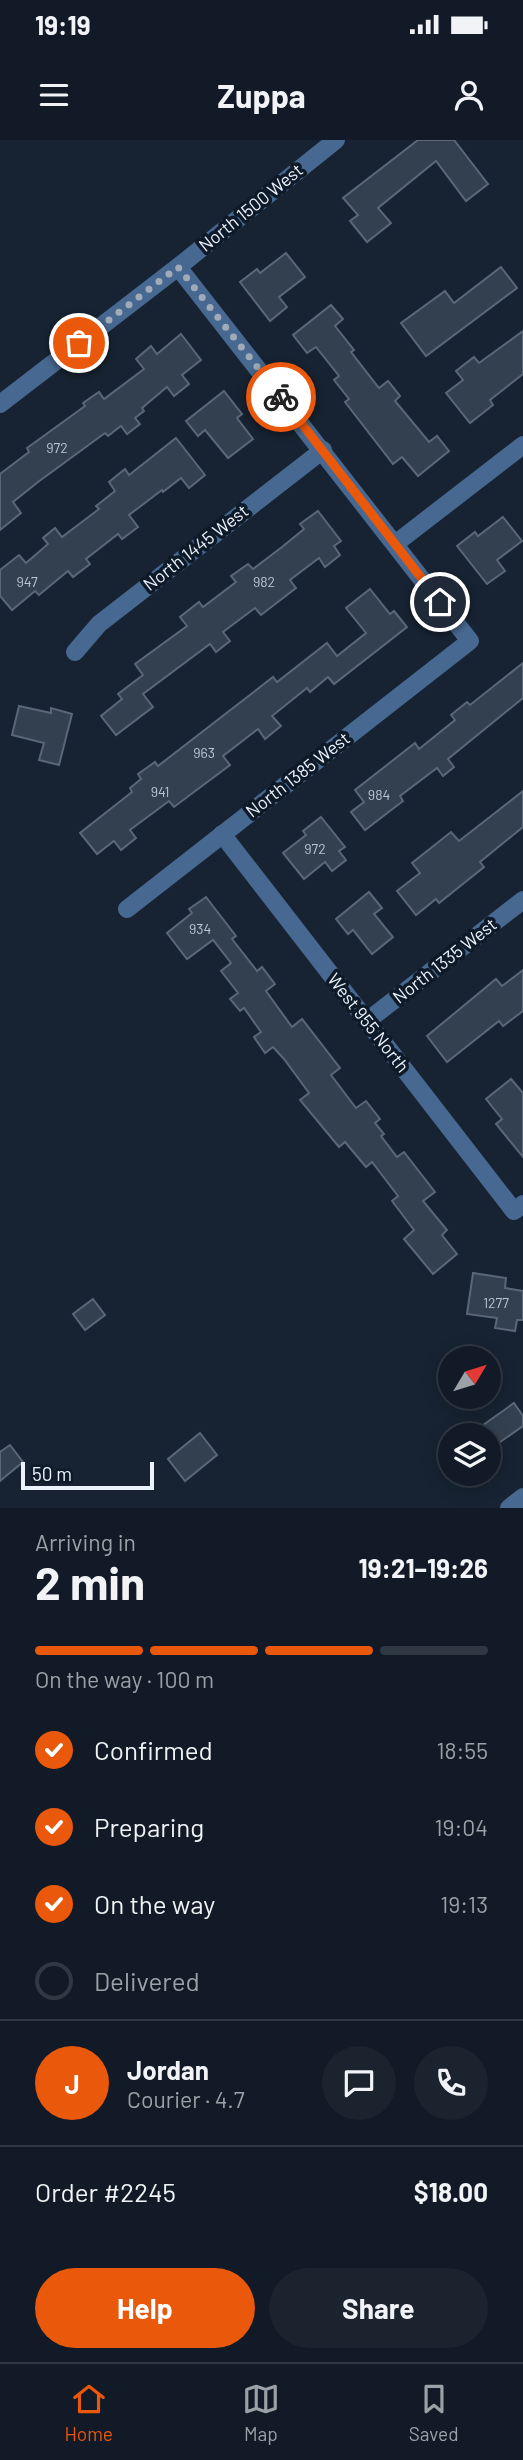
<!DOCTYPE html>
<html lang="en">
<head>
<meta charset="utf-8">
<style>
	body { margin:0; font-family:Barlow,sans-serif; background:#1a232e; color:#f1f3f6; height:100vh; display:flex; flex-direction:column; font-size:26px; white-space:nowrap }
	* { box-sizing:border-box; margin:0 }
	p { font-size:23px; color:#9ca1a7 }
	.icon { flex:none; width:38px; height:38px; fill:none; stroke:currentColor; stroke-width:2; stroke-linecap:round; stroke-linejoin:round }
	.map { position:relative; height:1368px; overflow:hidden }
	.side { display:flex; flex-direction:column; background:#111a26; flex:1 }
	.side>* { flex:none }
	.needle { width:46px; rotate:52deg }
	.fabs { position:absolute; left:438px; top:1206px; display:grid; gap:14px }
	.fabs a { display:grid; place-items:center; width:63px; height:63px; border-radius:50%; background:#111a26; box-shadow:0 4px 18px #0003,0 0 0 2px #303843; font-size:35px }
	.scale { position:absolute; left:21px; bottom:18px; width:133px; box-sizing:border-box; padding-left:7px; border:4px solid #ebf3fe; border-top:0; font-size:19px; line-height:24px; white-space:nowrap; color:#ebf3fe; -webkit-text-stroke:5px #0e1a28; paint-order:stroke }
	.pin { position:absolute; display:grid; place-items:center; width:60px; height:60px; color:#fff; margin:-30px; border:4px solid #fff; border-radius:50%; box-shadow:0 2px 7px #0007 }
	.courier { position:absolute; display:grid; place-items:center; width:70px; height:70px; margin:-35px; border:5px solid #ea580c; border-radius:50%; background:#fff; color:#222; box-shadow:0 2px 9px #0007 }
	.summary em { font-style:normal; font-weight:700 }
	.summary div { display:flex; flex-direction:column-reverse }
	.summary { display:flex; align-items:center; justify-content:space-between; height:119px; padding:0 35px }
	h1 { font-size:46px; font-weight:700; line-height:52px }
	.bar { display:grid; grid-template-columns:repeat(4,1fr); gap:10px 7px; align-content:center; height:84px; padding:0 35px }
	.bar i { height:9px; border-radius:5px; background:#303843 }
	.bar .active { background:#ea580c }
	.bar p { grid-column:span 4 }
	.line { display:flex; align-items:center; gap:18px; padding:0 35px; border-top:2px solid #303843 }
	.line div { flex:1 }
	.round { display:grid; place-items:center; flex:none; width:74px; height:74px; border-radius:37px; background:#1a232e }
	ol { padding:0 35px; list-style:none }
	li { display:flex; align-items:center; gap:21px; height:77px }
	li p { margin-inline-start:auto }
	li .icon { padding:7px; border-radius:50%; background:#ea580c; color:#fff; stroke-width:4 }
	li:last-child { color:#9ca1a7 }
	li i { width:38px; height:38px; border:4px solid #303843; border-radius:50% }
	.action { display:flex; gap:14px; margin-top:auto; padding:14px 35px }
	.action a { flex:1; height:80px; border-radius:42px; background:#ea580c; color:#fff; font-size:28px; font-weight:700; line-height:80px; text-align:center }
	.action a+a { background:#1a232e; color:#f1f3f6 }
	.status { display:flex; justify-content:space-between; align-items:center; height:49px; padding:0 35px; background:#111a26; direction:ltr }
	.status svg { height:19px; fill:currentColor }
	header { display:flex; justify-content:space-between; align-items:center; height:91px; padding:0 35px; background:#111a26; font-size:32px; font-weight:700 }
	.dock { display:flex; justify-content:space-around; align-items:center; height:98px; border-top:2px solid #303843; background:#111a26; font-size:19px; color:#9ca1a7 }
	.dock a { display:grid; justify-items:center; gap:4px }
	.dock .active { color:#ea580c }
	.map>svg:first-child { display:block }
</style>
</head>
<body>
<div class="status"><b>19:19</b><svg viewBox="0 0 49 12"><path d="M0 12V9h3v3zM5 12V6h3v6zM10 12V3h3v9zM15 12V0h3v12zM26 1h20v11H26zM47 4h2v5h-2z"/></svg></div>
<header><svg class="icon" aria-label="menu" viewBox="0 0 24 24"><path d="M4 6h16M4 12h16M4 18h16"/></svg>Zuppa<svg class="icon" aria-label="person" viewBox="0 0 24 24"><circle cx="12" cy="8" r="4"/><path d="M4 21q1-7 8-7t8 7"/></svg></header>
<div class="map">
<svg width="523" height="1368" viewBox="0 0 523 1368">
	<rect width="100%" height="100%" fill="#172332"/>
	<g fill="#334050" stroke="#596778" stroke-width="2">
		<path d="M418,0H454L488,44L466,61L436,21L378,68L391,83L367,102L350,81L358,75L343,58Z"/>
		<path d="M286,113L305,137L279,157L287,167L270,181L240,142L257,129L260,133Z"/>
		<path d="M501,127L517,148L426,216L401,183L445,151L454,163Z"/>
		<path d="M331,165L343,179L335,186L354,210L351,212L379,248L388,241L400,256L395,261L429,302L437,296L449,311L418,336L402,317L393,324L345,262L349,259L334,240L339,236L316,207L307,213L293,195Z"/>
		<path d="M523,191V234L490,260L493,265L470,283L446,253L463,240L456,231L474,217L479,223Z"/>
		<path d="M181,194L201,220L182,235L189,244L174,256L167,247L142,268L144,271L135,278L140,284L127,294L121,286L108,296L105,293L38,342L13,362L21,373L0,390V334L29,312L27,308L85,266L83,263L99,252L104,259L144,229L136,219L151,206L157,214Z"/>
		<path d="M224,251L242,274L237,278L253,299L228,318L205,290L198,296L186,281Z"/>
		<path d="M176,298L205,335L189,348L181,338L163,352L162,350L129,375L138,387L122,399L118,394L86,419L90,424L73,437L68,431L39,455L35,451L12,470L0,456V430L19,415L26,423L48,404L43,398L55,388L62,397L99,369L96,366L115,351L109,342L125,329L129,335Z"/>
		<path d="M318,371L341,401L334,406L340,415L325,427L319,418L290,440L296,448L261,475L255,468L223,492L230,501L216,512L210,504L143,554L153,567L116,595L101,576L122,559L118,554L143,535L135,524L187,486L180,477L199,462L203,467L236,442L231,436L248,424L253,429L282,407L304,389L300,384Z"/>
		<path d="M503,377L522,401L497,420L505,431L487,444L457,406L475,392L478,396Z"/>
		<path d="M370,449L390,474L394,471L407,487L334,544L328,537L310,552L307,548L272,576L281,586L265,599L258,589L223,616L230,625L174,667L169,661L130,690L136,698L121,710L114,701L97,714L80,693L132,652L130,648L141,639L138,634L155,622L158,626L273,537L277,542L327,503L337,516L366,493L346,468Z"/>
		<path d="M523,523V558L448,619L454,627L443,636L437,628L400,656L403,661L365,690L351,672L364,662L355,650L415,603L419,609L455,580L451,575L467,562L470,565Z"/>
		<path d="M19,566L51,573V568L72,574L59,625L39,620L44,603L12,595Z"/>
		<path d="M523,651V687L480,722L484,727L439,763L436,759L416,775L397,751L420,733L412,723L451,692L459,701Z"/>
		<path d="M321,677L345,707L339,711L346,720L332,731L325,722L304,739L283,713L306,695L303,691Z"/>
		<path d="M369,752L382,768L374,774L393,797L372,814L353,790L348,794L336,779Z"/>
		<path d="M206,757L236,796L232,799L257,831L262,827L275,844L266,851L292,887L302,879L340,928L331,935L356,968L366,961L380,979L375,983L384,994L381,996L397,1017L404,1012L435,1052L423,1061L447,1090L442,1095L457,1114L433,1134L404,1099L414,1090L392,1061L398,1056L372,1022L366,1027L345,1002L339,1007L300,960L309,953L284,919L273,907L265,913L254,897L261,892L244,868L240,871L230,859L238,853L221,831L231,823L213,800L187,819L167,793L192,773L189,769Z"/>
		<path d="M523,830V871L503,886L499,881L447,922L427,896L496,839L502,846Z"/>
		<path d="M511,939L523,953V1017L496,984L502,979L486,959Z"/>
		<path d="M473,1133L506,1138L505,1148L523,1151V1180H517L515,1191L495,1188L497,1178L467,1174Z"/>
		<path d="M93,1159L105,1175L85,1190L73,1174Z"/>
		<path d="M514,1263L523,1276V1286L493,1307L488,1301V1295H484L479,1288Z"/>
		<path d="M200,1293L217,1315L185,1341L168,1319Z"/>
		<path d="M10,1305L23,1322L0,1341V1312Z"/>
	</g>
	<g fill="none" stroke-linecap="round" stroke-linejoin="round">
		<g stroke="#476890" stroke-width="18">
			<path d="M0,264L178,127L336,0"/>
			<path d="M395,404L523,305"/>
			<path d="M75,512L99,484L323,310"/>
			<path d="M222,694L514,1071L523,1064"/>
			<path d="M127,769L470,501L178,127"/>
			<path d="M367,881L523,760"/>
			<path d="M509,1368L523,1357"/>
		</g>
	</g>
	<g fill="none" stroke-linecap="round" stroke-linejoin="round">
		<path stroke="#a1aab7" stroke-width="7" stroke-dasharray="0 12.6" d="M79,203L178,127L281,257"/>
		<path stroke="#ea580c" stroke-width="9" d="M281,257L440,462"/>
	</g>
	<g text-anchor="middle" stroke-width="7" stroke-linejoin="round" paint-order="stroke">
		<g font-size="14" fill="#bdc6d2">
			<text x="57" y="313">972</text>
			<text x="27" y="447">947</text>
			<text x="264" y="447">982</text>
			<text x="204" y="618">963</text>
			<text x="160" y="657">941</text>
			<text x="379" y="660">984</text>
			<text x="315" y="714">972</text>
			<text x="200" y="794">934</text>
			<text x="496" y="1168">1277</text>
		</g>
		<g font-size="18" fill="#ebf3fe" stroke="#0e1a28">
			<text transform="translate(251 68) rotate(-39)" y="6">North 1500 West</text>
			<text transform="translate(196 408) rotate(-38)" y="6">North 1445 West</text>
			<text transform="translate(298 635) rotate(-38)" y="6">North 1385 West</text>
			<text transform="translate(445 821) rotate(-38)" y="6">North 1335 West</text>
			<text transform="translate(368 883) rotate(52)" y="6">West 955 North</text>
		</g>
	</g>
</svg>
<div class="fabs">
<a><svg class="needle" viewBox="-14 -14 28 28"><path d="M0-13l5 13h-10z" fill="#e53935"/><path d="M0 13l5-13h-10z" fill="#9ca1a7"/></svg></a>
<a><svg class="icon" aria-label="layers" viewBox="0 0 24 24"><path d="M12 4l9 5-9 5-9-5zM3 14l9 5 9-5"/></svg></a>
</div>
<div class="scale">50 m</div>
<div class="pin" style="left:79px;top:203px;background:#ea580c"><svg class="icon" aria-label="bag" viewBox="0 0 24 24"><path d="M5 8h14l-1 12H6zM9 8a3 3 0 0 1 6 0"/></svg></div>
<div class="pin" style="left:440px;top:462px;background:#1f2937"><svg class="icon" aria-label="home" viewBox="0 0 24 24"><path d="M3 11l9-7 9 7M6 9v11h12V9"/></svg></div>
<div class="courier" style="left:281px;top:257px"><svg class="icon" aria-label="bike" viewBox="0 0 24 24"><circle cx="6" cy="16" r="4"/><circle cx="18" cy="16" r="4"/><path d="M6 16l4-8h5l3 8M10 8l3 8H6M13 5h3"/></svg></div>
</div>
<section class="side">
<div class="summary"><div><h1>2 min</h1><p>Arriving in</p></div><em>19:21–19:26</em></div>
<div class="bar"><i class="active"></i><i class="active"></i><i class="active"></i><i></i><p>On the way · 100 m</p></div>
<ol>
<li><svg class="icon" aria-label="check" viewBox="0 0 24 24"><path d="M5 12l5 5 9-10"/></svg>Confirmed<p>18:55</p></li>
<li><svg class="icon" aria-label="check" viewBox="0 0 24 24"><path d="M5 12l5 5 9-10"/></svg>Preparing<p>19:04</p></li>
<li><svg class="icon" aria-label="check" viewBox="0 0 24 24"><path d="M5 12l5 5 9-10"/></svg>On the way<p>19:13</p></li>
<li><i></i>Delivered</li>
</ol>
<div class="line" style="height:126px"><b class="round" style="background:#ea580c;color:#fff">J</b><div><b>Jordan</b><p>Courier · 4.7</p></div><a class="round"><svg class="icon" aria-label="chat" viewBox="0 0 24 24"><path d="M4 5h16v11H9l-5 4z"/></svg></a><a class="round"><svg class="icon" aria-label="phone" viewBox="0 0 24 24"><path d="M5 4h4l2 5-3 2q2 4 5 5l2-3 5 2v4C11 20 4 13 5 4z"/></svg></a></div>
<div class="line" style="height:91px"><div>Order #2245</div><b>$18.00</b></div>
<div class="action"><a>Help</a><a>Share</a></div>
</section>
<nav class="dock">
<a class="active"><svg class="icon" aria-label="home" viewBox="0 0 24 24"><path d="M3 11l9-7 9 7M6 9v11h12V9"/></svg>Home</a>
<a><svg class="icon" aria-label="map" viewBox="0 0 24 24"><path d="M3 6l6-2 6 2 6-2v14l-6 2-6-2-6 2zM9 4v14M15 6v14"/></svg>Map</a>
<a><svg class="icon" aria-label="saved" viewBox="0 0 24 24"><path d="M7 4h10v16l-5-4-5 4z"/></svg>Saved</a>
</nav>
</body>
</html>
